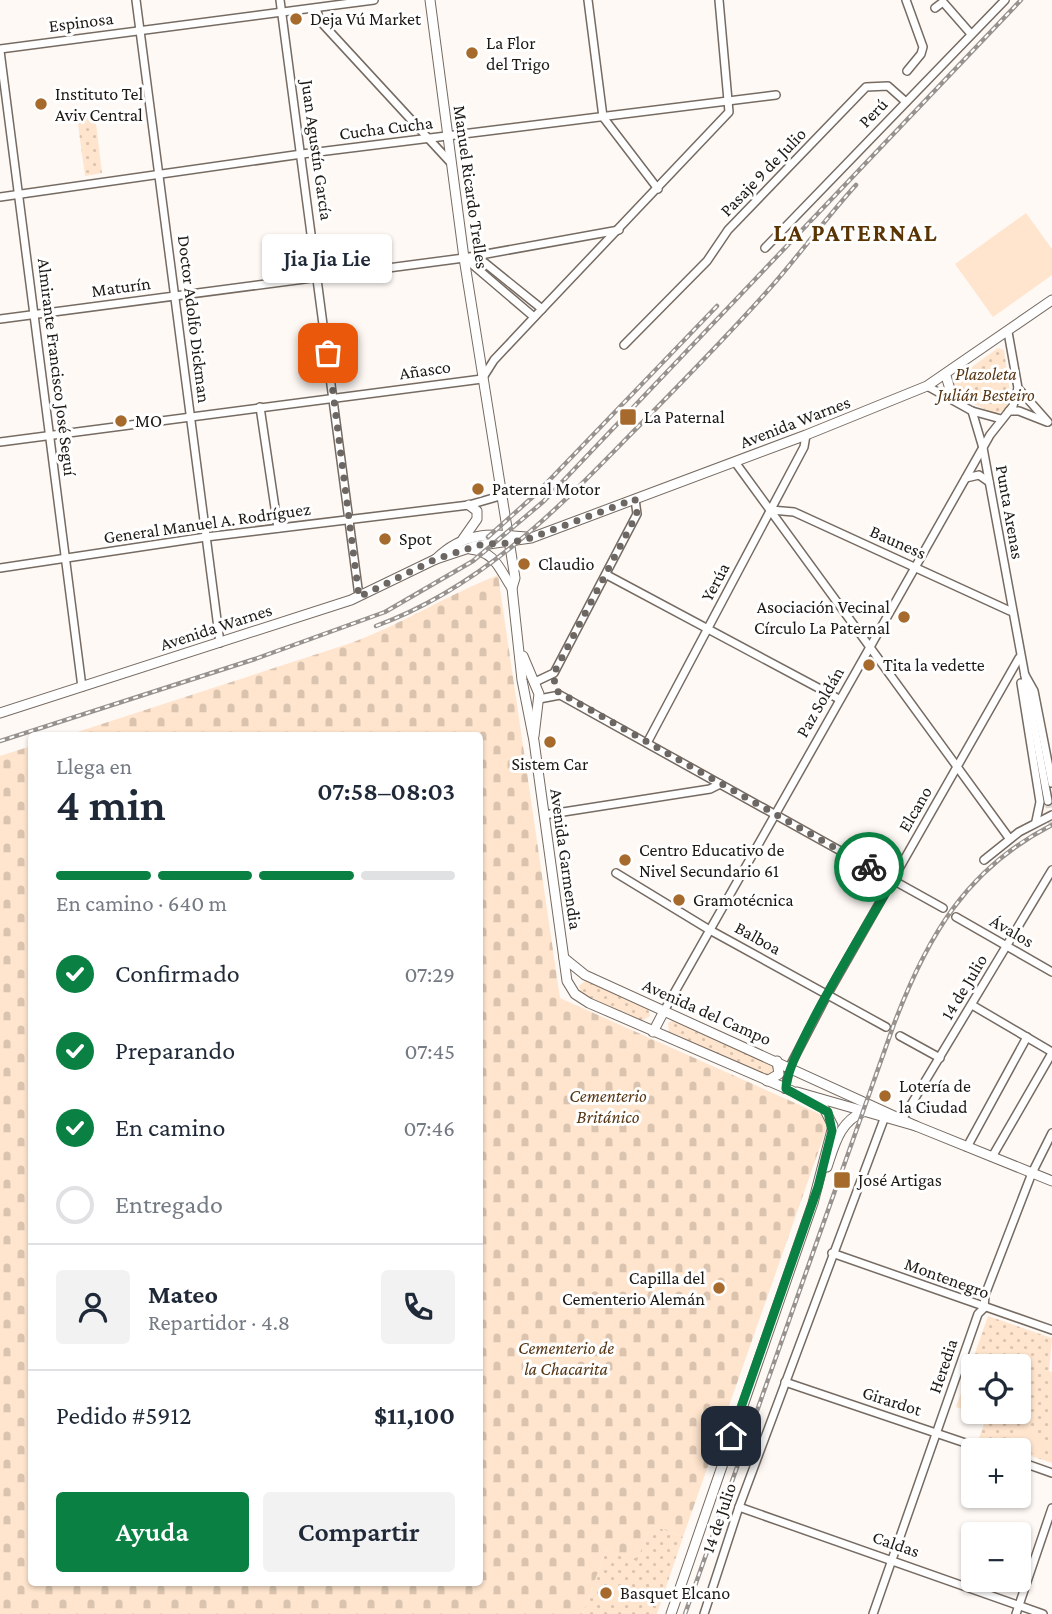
<!DOCTYPE html>
<html lang="es">
<head>
<meta charset="utf-8">
<style>
	body { margin:0; font-family:"Crimson Pro",serif; background:#f2f2f3; color:#1f2937; height:100vh; display:flex; flex-direction:column; font-size:26px; white-space:nowrap }
	* { box-sizing:border-box; margin:0 }
	p { font-size:23px; color:#747a83 }
	.icon { flex:none; width:38px; height:38px; fill:none; stroke:currentColor; stroke-width:2; stroke-linecap:round; stroke-linejoin:round }
	.map { position:relative; flex:1; overflow:hidden }
	.side { position:absolute; left:28px; top:732px; width:455px; height:854px; display:flex; flex-direction:column; background:#fff; border-radius:7px; box-shadow:0 2px 5px #0004 }
	.side>* { flex:none }
	.tools { position:absolute; left:961px; top:1354px; display:grid; gap:14px }
	.tools a { display:grid; place-items:center; width:70px; height:70px; border-radius:7px; background:#fff; box-shadow:0 2px 5px #0004; font-size:35px }
	.pin { position:absolute; display:grid; place-items:center; width:60px; height:60px; color:#fff; margin:-30px; border-radius:14px; box-shadow:0 4px 10px #0006 }
	.courier { position:absolute; display:grid; place-items:center; width:70px; height:70px; margin:-35px; border:5px solid #0b8043; border-radius:50%; background:#fff; color:#222; box-shadow:0 2px 9px #0007 }
	.bubble { position:absolute; height:49px; border-radius:7px; background:#fff; box-shadow:0 2px 5px #0004; font-size:23px; font-weight:600; line-height:49px; text-align:center }
	.head em { font-style:normal; font-weight:600 }
	.head div { display:flex; flex-direction:column-reverse }
	.head { display:flex; align-items:center; justify-content:space-between; height:119px; padding:0 28px }
	h1 { font-size:46px; font-weight:600; line-height:52px }
	.bar { display:grid; grid-template-columns:repeat(4,1fr); gap:10px 7px; align-content:center; height:84px; padding:0 28px }
	.bar i { height:9px; border-radius:5px; background:#e0e1e3 }
	.bar .on { background:#0b8043 }
	.bar p { grid-column:span 4 }
	.line { display:flex; align-items:center; gap:18px; padding:0 28px; border-top:2px solid #e0e1e3 }
	.line div { flex:1 }
	.round { display:grid; place-items:center; flex:none; width:74px; height:74px; border-radius:7px; background:#f2f2f3 }
	ol { padding:0 28px; list-style:none }
	li { display:flex; align-items:center; gap:21px; height:77px }
	li p { margin-inline-start:auto }
	li .icon { padding:7px; border-radius:50%; background:#0b8043; color:#fff; stroke-width:4 }
	li:last-child { color:#747a83 }
	li i { width:38px; height:38px; border:4px solid #e0e1e3; border-radius:50% }
	.action { display:flex; gap:14px; margin-top:auto; padding:14px 28px }
	.action a { flex:1; height:80px; border-radius:7px; background:#0b8043; color:#fff; font-size:28px; font-weight:600; line-height:80px; text-align:center }
	.action a+a { background:#f2f2f3; color:#1f2937 }
	.map>svg:first-child { display:block }
</style>
</head>
<body>
<div class="map">
<svg width="1052" height="1614" viewBox="0 0 1052 1614">
	<defs>
		<pattern id="cemetery-stones" width="16" height="16" patternUnits="userSpaceOnUse" patternTransform="scale(1.75)"><rect width="16" height="16" fill="#ffe5ce"/><path d="M2 7V4a2 2 0 0 1 4 0v3zM10 15v-3a2 2 0 0 1 4 0v3z" fill="#dac4b0"/></pattern>
		<pattern id="park-dots" width="8" height="8" patternUnits="userSpaceOnUse" patternTransform="scale(1.75)"><rect width="8" height="8" fill="#ffe5ce"/><path d="M2 2h.1M6 6h.1" fill="none" stroke="#dac4b0" stroke-width="1.8" stroke-linecap="round"/></pattern>
	</defs>
	<rect width="100%" height="100%" fill="#fef9f5"/>
	<path fill="url(#cemetery-stones)" d="M498,575L560,998L822,1115L827,1127L683,1537L651,1525L637,1562L606,1550L583,1614H0V756L31,746L32,1582H480V735H68L351,643C402,624 447,595 498,575Z"/>
	<g fill="url(#park-dots)" fill-rule="evenodd">
		<path d="M95,115L102,173L85,176L77,117Z"/>
		<path d="M998,348L1004,350L1011,400L1006,410L995,414L955,395L951,382Z"/>
		<path d="M585,981L648,1008L650,1016L642,1021L581,994L579,986Z"/>
		<path d="M674,1020L774,1064L775,1071L768,1077L669,1034L668,1023Z"/>
		<path d="M988,1316L1052,1338L1049,1371L1052,1372V1463L979,1438L986,1418L956,1407ZM973,1367H1018V1412H973Z"/>
		<path d="M651,1525L683,1537L657,1614H583L606,1550L637,1561Z"/>
	</g>
	<g fill="#ffe5ce">
		<path d="M1026,213L1052,249V275L993,317L955,264Z"/>
		<path d="M1026,1427L1044,1444L1033,1454L1016,1437Z"/>
	</g>
	<g fill="none" stroke-linecap="round" stroke-linejoin="round">
		<path stroke="#dcd7d3" stroke-width="7" stroke-dasharray="7 3.5" stroke-linecap="butt" d="M1048,801L1052,824"/>
		<defs>
			<g id="minor">
				<path d="M136,0L220,643"/>
				<path d="M280,0L359,596"/>
				<path d="M588,0L603,117L658,189"/>
				<path d="M906,0L923,47L921,54L907,71"/>
				<path d="M316,8L320,21L451,163"/>
				<path d="M935,8L943,2L971,34"/>
				<path d="M0,49L374,0"/>
				<path d="M0,51L82,687"/>
				<path d="M0,197L302,154L776,95"/>
				<path d="M765,248L1005,0"/>
				<path d="M466,259L534,317"/>
				<path d="M469,259L485,263L542,309"/>
				<path d="M0,319L464,258L619,230"/>
				<path d="M1008,332L1018,388L1048,422"/>
				<path d="M624,345L707,261L728,230L866,87L888,86L906,102"/>
				<path d="M927,386L972,411L1001,419"/>
				<path d="M260,407L278,528"/>
				<path d="M972,411L983,448L1048,801"/>
				<path d="M1009,411H1019L1047,422"/>
				<path d="M0,442L482,379L494,360L542,309L729,112L719,0"/>
				<path d="M735,462L1009,838"/>
				<path d="M966,478L979,475L989,482"/>
				<path d="M771,510L794,512L1010,611"/>
				<path d="M0,568L206,537L469,505L500,496"/>
				<path d="M607,575L839,699"/>
				<path d="M1025,675L1034,691L1052,783"/>
				<path d="M535,682L554,673L637,514L635,499"/>
				<path d="M1021,683L1040,802L1036,821"/>
				<path d="M539,699L560,695L943,908"/>
				<path d="M647,743L804,447L806,435"/>
				<path d="M544,815L710,789L720,784"/>
				<path d="M984,860L1019,832L1052,815"/>
				<path d="M616,873L708,929L886,1027"/>
				<path d="M956,917L1052,972"/>
				<path d="M972,1005L1052,1052"/>
				<path d="M664,1011L990,435L1013,406L1018,388"/>
				<path d="M900,1036L940,1058"/>
				<path d="M785,1089L790,1066L827,995L1019,658"/>
				<path d="M903,1118L1052,870"/>
				<path d="M967,1147L1027,1037"/>
				<path d="M992,1157L1052,1053"/>
				<path d="M832,1253L1052,1330"/>
				<path d="M785,1382L989,1451"/>
				<path d="M1018,1461L1052,1473"/>
				<path d="M739,1507L1043,1614"/>
				<path d="M704,1614L739,1507L884,1119"/>
				<path d="M873,1614L978,1314L984,1308L985,1295L1032,1173L1052,1133"/>
				<path d="M1016,1614L1052,1508"/>
			</g>
			<g id="major">
				<path d="M430,0L464,258L515,578L512,588L522,680L534,741L567,981L575,994L589,1003L792,1091L824,1108L833,1126L813,1203L671,1614"/>
				<path d="M946,376L953,399"/>
				<path d="M463,539L477,519V511L469,505"/>
				<path d="M470,549C496,552 499,569 512,588"/>
				<path d="M436,559C463,532 491,533 526,537"/>
				<path d="M523,656L539,694L534,736"/>
				<path d="M0,713L351,600L436,559L475,546L531,538L806,435L927,386L1052,300"/>
				<path d="M564,958L585,975L916,1126"/>
				<path d="M653,1032L664,1011"/>
				<path d="M767,1081L779,1074L777,1061"/>
				<path d="M797,1092L916,1126L1052,1181"/>
				<path d="M827,1167C835,1143 840,1121 865,1111"/>
			</g>
		</defs>
		<use href="#minor" stroke="#766b62" stroke-width="10"/>
		<use href="#major" stroke="#766b62" stroke-width="11"/>
		<use href="#minor" stroke="#fff" stroke-width="7"/>
		<use href="#major" stroke="#fff" stroke-width="9"/>
		<defs>
			<g id="rail">
				<path d="M488,537L536,494L717,306"/>
				<path d="M376,626C479,588 553,514 628,437C676,388 725,339 771,287C800,254 826,218 856,185"/>
				<path d="M0,741L255,659L385,612L473,561L544,501L1021,0"/>
				<path d="M685,1614L894,1024C927,937 966,869 1052,825"/>
			</g>
		</defs>
		<use href="#rail" stroke="#97928e" stroke-width="4.5"/>
		<use href="#rail" stroke="#fff" stroke-width="2" stroke-dasharray="5" stroke-linecap="butt"/>
	</g>
	<g fill="none" stroke-linecap="round" stroke-linejoin="round">
		<path stroke="#6c6763" stroke-width="7" stroke-dasharray="0 12.6" d="M328,353L359,597L436,559L483,544L509,543L531,538L635,499L637,514L554,673L555,690L869,867"/>
		<path stroke="#0b8043" stroke-width="9" d="M731,1436L818,1187L832,1131L828,1112L786,1089C784,1058 873,916 893,880L869,867"/>
	</g>
	<g fill="#a66b2c" stroke="#fff" stroke-width="2.5">
		<circle cx="296" cy="19" r="7"/>
		<circle cx="472" cy="53" r="7"/>
		<circle cx="41" cy="104" r="7"/>
		<rect x="619" y="408" width="18" height="18" rx="3.5"/>
		<circle cx="121" cy="421" r="7"/>
		<circle cx="478" cy="489" r="7"/>
		<circle cx="385" cy="539" r="7"/>
		<circle cx="524" cy="564" r="7"/>
		<circle cx="904" cy="617" r="7"/>
		<circle cx="869" cy="665" r="7"/>
		<circle cx="550" cy="742" r="7"/>
		<circle cx="625" cy="860" r="7"/>
		<circle cx="679" cy="900" r="7"/>
		<circle cx="885" cy="1096" r="7"/>
		<rect x="833" y="1171" width="18" height="18" rx="3.5"/>
		<circle cx="719" cy="1288" r="7"/>
		<circle cx="606" cy="1593" r="7"/>
	</g>
	<g text-anchor="middle" stroke-width="6" stroke-linejoin="round" paint-order="stroke">
		<g font-size="18" fill="#1d1915" stroke="#fff" text-anchor="start">
			<text x="310" y="25">Deja Vú Market</text>
			<text x="486" y="49">La Flor<tspan x="486" dy="21">del Trigo</tspan></text>
			<text x="55" y="100">Instituto Tel<tspan x="55" dy="21">Aviv Central</tspan></text>
			<text x="644" y="423">La Paternal</text>
			<text x="135" y="427">MO</text>
			<text x="492" y="495">Paternal Motor</text>
			<text x="399" y="545">Spot</text>
			<text x="538" y="570">Claudio</text>
			<text x="890" y="613" text-anchor="end">Asociación Vecinal<tspan x="890" dy="21">Círculo La Paternal</tspan></text>
			<text x="883" y="671">Tita la vedette</text>
			<text x="550" y="770" text-anchor="middle">Sistem Car</text>
			<text x="639" y="856">Centro Educativo de<tspan x="639" dy="21">Nivel Secundario 61</tspan></text>
			<text x="693" y="906">Gramotécnica</text>
			<text x="899" y="1092">Lotería de<tspan x="899" dy="21">la Ciudad</tspan></text>
			<text x="858" y="1186">José Artigas</text>
			<text x="705" y="1284" text-anchor="end">Capilla del<tspan x="705" dy="21">Cementerio Alemán</tspan></text>
			<text x="620" y="1599">Basquet Elcano</text>
		</g>
		<g font-size="18" fill="#1d1915" stroke="#fff">
			<text transform="translate(81 22) rotate(-7)" y="6">Espinosa</text>
			<text transform="translate(873 113) rotate(-46)" y="6">Perú</text>
			<text transform="translate(386 128) rotate(-7)" y="6">Cucha Cucha</text>
			<text transform="translate(317 150) rotate(82)" y="6">Juan Agustín García</text>
			<text transform="translate(763 172) rotate(-46)" y="6">Pasaje 9 de Julio</text>
			<text transform="translate(471 187) rotate(82)" y="6">Manuel Ricardo Trelles</text>
			<text transform="translate(121 287) rotate(-8)" y="6">Maturín</text>
			<text transform="translate(194 319) rotate(83)" y="6">Doctor Adolfo Dickman</text>
			<text transform="translate(57 367) rotate(83)" y="6">Almirante Francisco José Seguí</text>
			<text transform="translate(425 370) rotate(-8)" y="6">Añasco</text>
			<text transform="translate(795 422) rotate(-21)" y="6">Avenida Warnes</text>
			<text transform="translate(1010 512) rotate(80)" y="6">Punta Arenas</text>
			<text transform="translate(207 523) rotate(-8)" y="6">General Manuel A. Rodríguez</text>
			<text transform="translate(898 542) rotate(24)" y="6">Bauness</text>
			<text transform="translate(715 582) rotate(-62)" y="6">Yerúa</text>
			<text transform="translate(216 627) rotate(-18)" y="6">Avenida Warnes</text>
			<text transform="translate(820 702) rotate(-60)" y="6">Paz Soldán</text>
			<text transform="translate(915 809) rotate(-60)" y="6">Elcano</text>
			<text transform="translate(566 859) rotate(82)" y="6">Avenida Garmendia</text>
			<text transform="translate(1012 931) rotate(30)" y="6">Ávalos</text>
			<text transform="translate(758 938) rotate(29)" y="6">Balboa</text>
			<text transform="translate(964 987) rotate(-59)" y="6">14 de Julio</text>
			<text transform="translate(707 1012) rotate(24)" y="6">Avenida del Campo</text>
			<text transform="translate(947 1278) rotate(20)" y="6">Montenegro</text>
			<text transform="translate(943 1366) rotate(-71)" y="6">Heredia</text>
			<text transform="translate(892 1401) rotate(18)" y="6">Girardot</text>
			<text transform="translate(719 1518) rotate(-71)" y="6">14 de Julio</text>
			<text transform="translate(896 1544) rotate(19)" y="6">Caldas</text>
		</g>
		<g font-size="18" font-style="italic" fill="#553513" stroke="#fff">
			<text x="986" y="380">Plazoleta<tspan x="986" dy="21">Julián Besteiro</tspan></text>
			<text x="608" y="1102">Cementerio<tspan x="608" dy="21">Británico</tspan></text>
			<text x="566" y="1354">Cementerio de<tspan x="566" dy="21">la Chacarita</tspan></text>
		</g>
		<g font-size="24" font-weight="bold" letter-spacing="2" fill="#5b3404" stroke="#fff">
			<text x="856" y="241">LA PATERNAL</text>
		</g>
	</g>
</svg>
<div class="tools">
<a><svg class="icon" aria-label="locate" viewBox="0 0 24 24"><circle cx="12" cy="12" r="6"/><path d="M12 2v4M12 18v4M2 12h4M18 12h4"/></svg></a>
<a>+</a>
<a>−</a>
</div>
<div class="pin" style="left:328px;top:353px;background:#ea580c"><svg class="icon" aria-label="bag" viewBox="0 0 24 24"><path d="M5 8h14l-1 12H6zM9 8a3 3 0 0 1 6 0"/></svg></div>
<div class="pin" style="left:731px;top:1436px;background:#1f2937"><svg class="icon" aria-label="home" viewBox="0 0 24 24"><path d="M3 11l9-7 9 7M6 9v11h12V9"/></svg></div>
<div class="courier" style="left:869px;top:867px"><svg class="icon" aria-label="bike" viewBox="0 0 24 24"><circle cx="6" cy="16" r="4"/><circle cx="18" cy="16" r="4"/><path d="M6 16l4-8h5l3 8M10 8l3 8H6M13 5h3"/></svg></div>
<div class="bubble" style="left:262px;top:234px;width:130px">Jia Jia Lie</div>
<section class="side">
<div class="head"><div><h1>4 min</h1><p>Llega en</p></div><em>07:58–08:03</em></div>
<div class="bar"><i class="on"></i><i class="on"></i><i class="on"></i><i></i><p>En camino · 640 m</p></div>
<ol>
<li><svg class="icon" aria-label="check" viewBox="0 0 24 24"><path d="M5 12l5 5 9-10"/></svg>Confirmado<p>07:29</p></li>
<li><svg class="icon" aria-label="check" viewBox="0 0 24 24"><path d="M5 12l5 5 9-10"/></svg>Preparando<p>07:45</p></li>
<li><svg class="icon" aria-label="check" viewBox="0 0 24 24"><path d="M5 12l5 5 9-10"/></svg>En camino<p>07:46</p></li>
<li><i></i>Entregado</li>
</ol>
<div class="line" style="height:126px"><a class="round"><svg class="icon" aria-label="person" viewBox="0 0 24 24"><circle cx="12" cy="8" r="4"/><path d="M4 21q1-7 8-7t8 7"/></svg></a><div><b>Mateo</b><p>Repartidor · 4.8</p></div><a class="round"><svg class="icon" aria-label="phone" viewBox="0 0 24 24"><path d="M5 4h4l2 5-3 2q2 4 5 5l2-3 5 2v4C11 20 4 13 5 4z"/></svg></a></div>
<div class="line" style="height:91px"><div>Pedido #5912</div><b>$11,100</b></div>
<div class="action"><a>Ayuda</a><a>Compartir</a></div>
</section>
</div>
</body>
</html>
